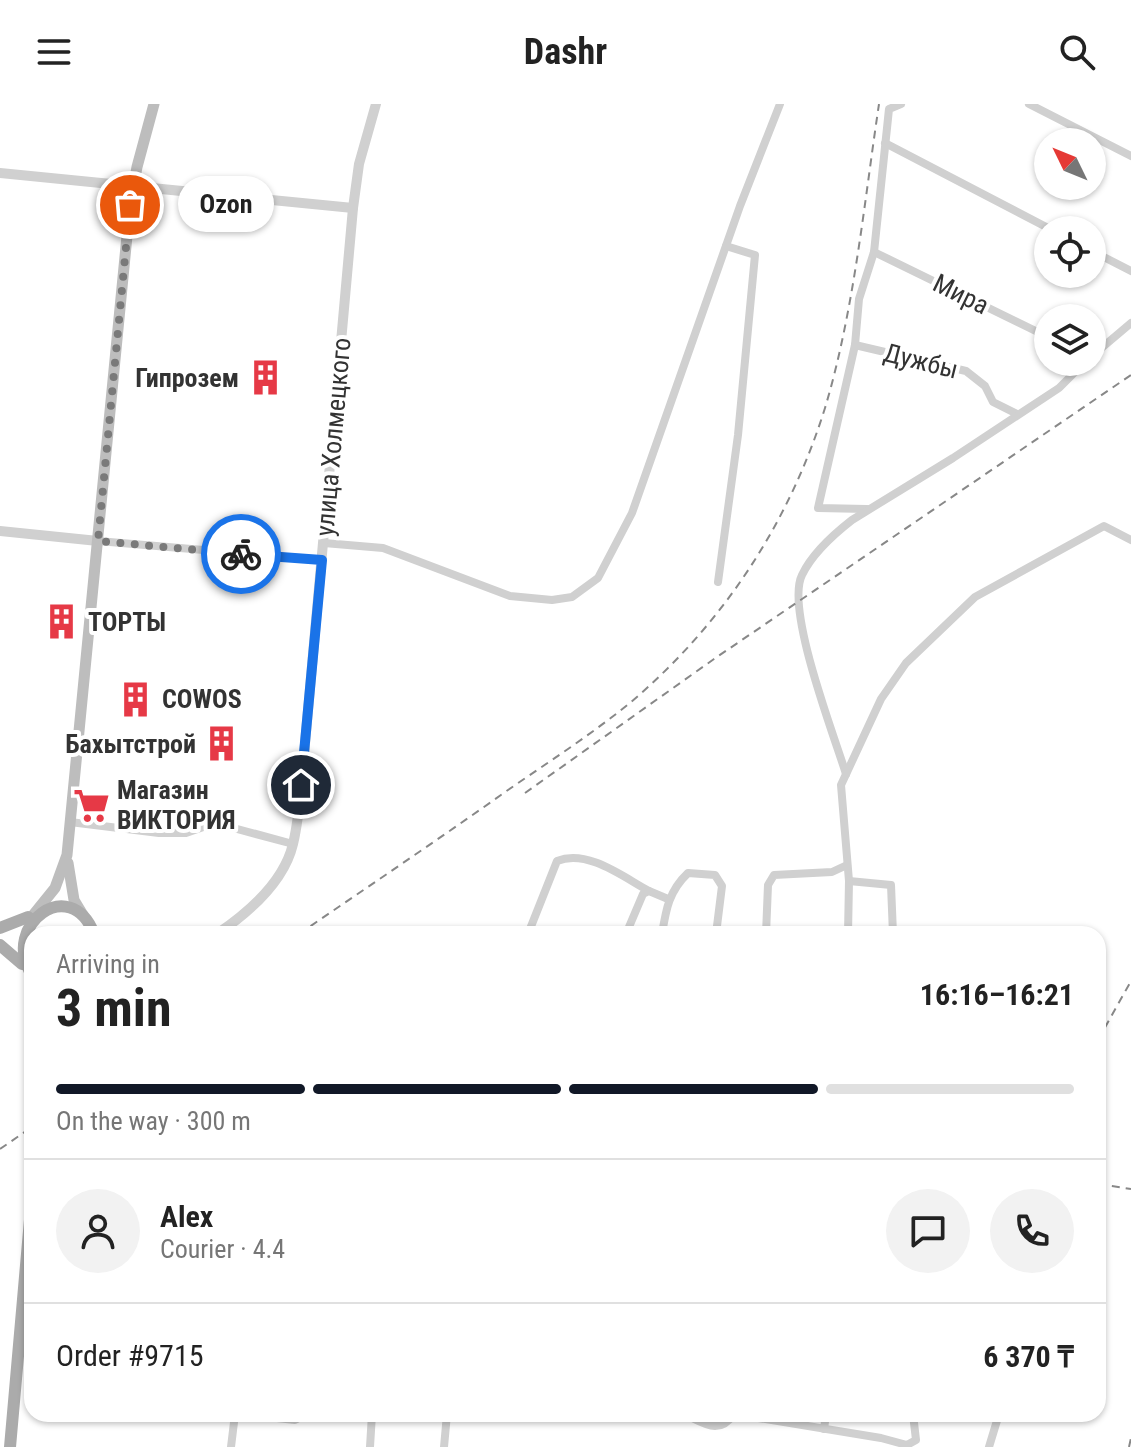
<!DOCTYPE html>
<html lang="en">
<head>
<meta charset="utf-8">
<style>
	body { margin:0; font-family:"Roboto Condensed",sans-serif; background:#f2f2f2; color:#222; height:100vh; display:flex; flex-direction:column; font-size:30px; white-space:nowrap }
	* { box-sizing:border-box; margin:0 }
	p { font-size:26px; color:#767676 }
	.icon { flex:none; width:44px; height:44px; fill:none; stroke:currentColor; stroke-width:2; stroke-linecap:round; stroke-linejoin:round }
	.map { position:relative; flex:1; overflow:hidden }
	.drawer { position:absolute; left:24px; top:822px; width:1082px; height:496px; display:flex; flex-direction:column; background:#fff; border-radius:24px; box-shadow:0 2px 6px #0004 }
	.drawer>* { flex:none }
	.needle { width:52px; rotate:313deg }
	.controls { position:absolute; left:1034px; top:24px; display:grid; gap:16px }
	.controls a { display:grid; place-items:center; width:72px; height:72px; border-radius:50%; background:#fff; box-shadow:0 2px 6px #0004; font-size:40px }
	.pin { position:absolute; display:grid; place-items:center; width:68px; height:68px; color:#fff; margin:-34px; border:4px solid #fff; border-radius:50%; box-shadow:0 2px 8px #0007 }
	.courier { position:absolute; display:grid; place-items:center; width:80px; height:80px; margin:-40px; border:6px solid #1a73e8; border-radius:50%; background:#fff; color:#222; box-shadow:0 2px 10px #0007 }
	.bubble { position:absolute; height:56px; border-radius:28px; background:#fff; box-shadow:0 2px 6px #0004; font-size:26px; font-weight:700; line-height:56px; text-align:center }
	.summary em { font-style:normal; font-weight:700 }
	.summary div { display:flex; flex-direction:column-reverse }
	.summary { display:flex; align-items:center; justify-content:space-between; height:136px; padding:0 32px }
	h1 { font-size:52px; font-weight:700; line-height:60px }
	.bar { display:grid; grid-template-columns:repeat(4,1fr); gap:12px 8px; align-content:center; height:96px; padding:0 32px }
	.bar i { height:10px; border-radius:6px; background:#e0e0e0 }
	.bar .active { background:#111827 }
	.bar p { grid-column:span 4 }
	.line { display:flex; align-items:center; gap:20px; padding:0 32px; border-top:2px solid #e0e0e0 }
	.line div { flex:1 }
	.round { display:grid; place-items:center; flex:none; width:84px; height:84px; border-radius:42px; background:#f2f2f2 }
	header { display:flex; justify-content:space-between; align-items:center; height:104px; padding:0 32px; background:#fff; font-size:36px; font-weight:700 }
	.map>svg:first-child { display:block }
</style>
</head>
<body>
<header><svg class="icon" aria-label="menu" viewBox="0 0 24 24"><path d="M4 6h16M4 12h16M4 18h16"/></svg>Dashr<svg class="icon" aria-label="search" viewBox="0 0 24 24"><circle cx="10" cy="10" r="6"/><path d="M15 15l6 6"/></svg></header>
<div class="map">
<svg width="1131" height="1343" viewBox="0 0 1131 1343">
	<rect width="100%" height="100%" fill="#fff"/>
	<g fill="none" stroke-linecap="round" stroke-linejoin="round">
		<g stroke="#d0d0d0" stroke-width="8">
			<path d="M1029,0L1131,52"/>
			<path d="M885,39L1052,126"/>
			<path d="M1092,147L1131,167"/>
			<path d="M874,148L1048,233"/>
			<path d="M855,241L966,267L985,282L993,298L1017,310"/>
			<path d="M1092,252L1131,219"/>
			<path d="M867,405L818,404L855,241L859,195L874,148L889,5L901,0"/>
			<path d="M98,437L322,456"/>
			<path d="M324,439L383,444L510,492L552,496L572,493L598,474L632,409L740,102L780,0"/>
			<path d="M718,478L738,331L755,151L726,142"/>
			<path d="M846,670C834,631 785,505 802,471C812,450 834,430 852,416L953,354L1059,284L1085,258"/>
			<path d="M70,718L159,729H186L215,719L293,740"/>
			<path d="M849,777L891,781L893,830"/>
			<path d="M528,830L557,757C588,745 623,773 649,787"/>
			<path d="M626,830L643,790L649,787L668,795"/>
			<path d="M662,830C666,805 669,787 688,769L715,771L722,782L716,830"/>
			<path d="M766,830L768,781L774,771L832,768L847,761"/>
			<path d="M848,830L849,777L841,681L881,595L906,559L975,493L1104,422L1131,436"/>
			<path d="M1098,1171L1102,1141"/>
			<path d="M242,1310L295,1316L307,1310"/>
			<path d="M684,1310C704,1319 719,1332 734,1310"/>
			<path d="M734,1310L881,1334L907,1341L916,1336L913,1310"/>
			<path d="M824,1325L826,1310"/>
			<path d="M231,1343L235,1310"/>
			<path d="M370,1343L372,1310"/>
			<path d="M444,1343L447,1310"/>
			<path d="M989,1343L999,1310"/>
		</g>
		<g stroke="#d0d0d0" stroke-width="10">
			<path d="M0,69L353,104"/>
			<path d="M0,427L98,437"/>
			<path d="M217,830C248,809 284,778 293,740C300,711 301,680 304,651L353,104L359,60L376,0"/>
		</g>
		<g stroke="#bdbdbd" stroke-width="11">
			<path d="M68,759L74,796L83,811"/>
			<path d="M34,810L55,784L67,751L130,101L137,63L154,0"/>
		</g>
		<g stroke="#ababab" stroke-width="12">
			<path d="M0,824L28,813"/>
			<path d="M0,841L22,860"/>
			<path d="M32,871C0,821 71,769 94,830"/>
			<path d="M10,1343L32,1093"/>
		</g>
		<g stroke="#888" stroke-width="2" stroke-dasharray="8 6" stroke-linecap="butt">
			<path d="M525,689L714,555L1131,271"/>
			<path d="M299,830C369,782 439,735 508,686C550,657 592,630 631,598C723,520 789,419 825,304C854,207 864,100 879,0"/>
			<path d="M1098,936L1131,877"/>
			<path d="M0,1045L32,1023"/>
			<path d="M1098,1080L1131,1085"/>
			<path d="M1129,1343L1131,1334"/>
		</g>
	</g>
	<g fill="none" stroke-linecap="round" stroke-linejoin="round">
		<path stroke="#7a7a7a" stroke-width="8" stroke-dasharray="0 14.4" d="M130,101L98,437L241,450"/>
		<path stroke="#1a73e8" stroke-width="10" d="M241,450L322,456L301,681"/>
	</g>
	<defs>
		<symbol id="building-bare" viewBox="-9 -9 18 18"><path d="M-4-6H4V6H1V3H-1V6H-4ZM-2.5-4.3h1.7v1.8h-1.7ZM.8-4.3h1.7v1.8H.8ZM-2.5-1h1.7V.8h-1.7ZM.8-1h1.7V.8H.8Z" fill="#e63946" stroke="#fff" stroke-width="2.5" paint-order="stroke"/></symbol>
		<symbol id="supermarket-bare" viewBox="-9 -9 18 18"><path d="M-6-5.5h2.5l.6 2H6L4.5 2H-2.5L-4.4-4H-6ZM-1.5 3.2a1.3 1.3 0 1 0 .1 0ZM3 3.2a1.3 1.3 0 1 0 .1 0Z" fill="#e63946" stroke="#fff" stroke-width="2.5" paint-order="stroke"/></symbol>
	</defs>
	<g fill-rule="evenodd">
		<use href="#building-bare" x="240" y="248" width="51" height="51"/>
		<use href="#building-bare" x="36" y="492" width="51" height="51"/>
		<use href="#building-bare" x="110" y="570" width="51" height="51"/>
		<use href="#building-bare" x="196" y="614" width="51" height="51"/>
		<use href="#supermarket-bare" x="66" y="676" width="51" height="51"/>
	</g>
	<g text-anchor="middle" stroke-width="8" stroke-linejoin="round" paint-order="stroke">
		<g font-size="26" fill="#333" stroke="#fff">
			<text transform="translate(961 190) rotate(26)" y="9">Мира</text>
			<text transform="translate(921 257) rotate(14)" y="9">Дужбы</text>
			<text transform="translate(333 333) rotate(-85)" y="9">улица Холмецкого</text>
		</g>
		<g font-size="26" font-weight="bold" fill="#333" stroke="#fff" text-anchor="start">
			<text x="239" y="283" text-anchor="end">Гипрозем</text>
			<text x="88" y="527">ТОРТЫ</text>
			<text x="162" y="604">COWOS</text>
			<text x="196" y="649" text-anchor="end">Бахытстрой</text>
			<text x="117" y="695">Магазин<tspan x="117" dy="30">ВИКТОРИЯ</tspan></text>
		</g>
	</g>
</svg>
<div class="controls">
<a><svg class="needle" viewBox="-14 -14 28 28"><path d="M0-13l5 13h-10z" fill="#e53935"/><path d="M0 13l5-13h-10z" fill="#767676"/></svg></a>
<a><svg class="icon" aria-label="locate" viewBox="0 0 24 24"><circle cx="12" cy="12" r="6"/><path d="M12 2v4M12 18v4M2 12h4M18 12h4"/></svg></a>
<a><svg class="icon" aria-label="layers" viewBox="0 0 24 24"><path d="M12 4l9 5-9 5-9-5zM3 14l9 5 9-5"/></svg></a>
</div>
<div class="pin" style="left:130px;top:101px;background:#ea580c"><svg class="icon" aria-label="bag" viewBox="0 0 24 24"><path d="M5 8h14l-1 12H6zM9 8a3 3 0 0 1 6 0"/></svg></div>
<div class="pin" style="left:301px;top:681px;background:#1f2937"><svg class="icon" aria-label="home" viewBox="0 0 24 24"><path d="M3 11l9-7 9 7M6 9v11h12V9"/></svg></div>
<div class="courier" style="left:241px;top:450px"><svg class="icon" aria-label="bike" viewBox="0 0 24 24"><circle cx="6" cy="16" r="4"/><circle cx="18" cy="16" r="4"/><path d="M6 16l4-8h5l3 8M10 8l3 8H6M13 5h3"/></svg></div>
<div class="bubble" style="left:178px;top:72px;width:96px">Ozon</div>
<section class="drawer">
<div class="summary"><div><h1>3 min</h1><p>Arriving in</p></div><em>16:16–16:21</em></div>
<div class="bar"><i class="active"></i><i class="active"></i><i class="active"></i><i></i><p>On the way · 300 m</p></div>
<div class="line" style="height:144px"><a class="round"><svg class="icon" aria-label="person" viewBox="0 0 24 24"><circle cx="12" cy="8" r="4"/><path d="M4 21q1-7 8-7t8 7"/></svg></a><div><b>Alex</b><p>Courier · 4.4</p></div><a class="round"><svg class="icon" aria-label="chat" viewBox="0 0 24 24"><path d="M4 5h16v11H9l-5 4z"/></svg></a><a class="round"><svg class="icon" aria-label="phone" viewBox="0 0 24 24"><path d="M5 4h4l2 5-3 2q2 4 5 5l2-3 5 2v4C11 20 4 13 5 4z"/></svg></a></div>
<div class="line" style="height:104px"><div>Order #9715</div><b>6 370 ₸</b></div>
</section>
</div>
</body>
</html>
